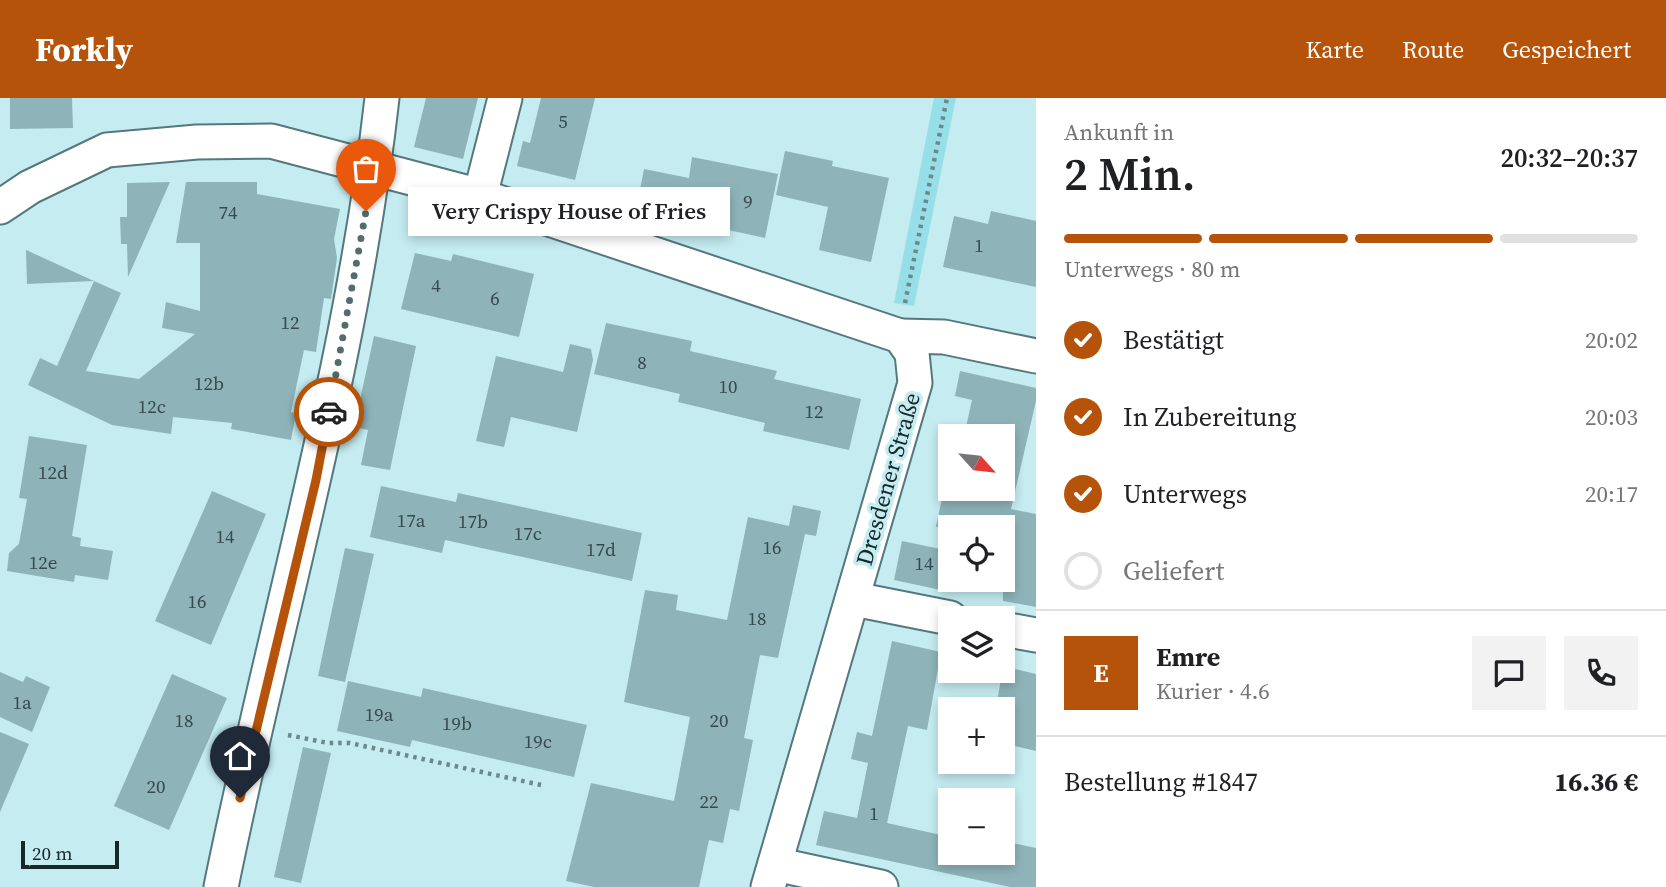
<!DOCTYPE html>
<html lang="de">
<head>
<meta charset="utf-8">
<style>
	body { margin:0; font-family:"Source Serif 4",serif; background:#f2f2f2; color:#202124; height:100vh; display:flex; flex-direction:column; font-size:26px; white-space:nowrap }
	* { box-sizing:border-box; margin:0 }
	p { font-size:23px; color:#757577 }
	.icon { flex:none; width:38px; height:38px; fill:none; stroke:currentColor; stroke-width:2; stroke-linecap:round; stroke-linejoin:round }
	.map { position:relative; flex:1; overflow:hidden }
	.details { display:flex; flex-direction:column; background:#fff; width:630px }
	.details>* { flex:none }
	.needle { width:46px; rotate:117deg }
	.fabs { position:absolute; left:938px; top:326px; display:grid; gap:14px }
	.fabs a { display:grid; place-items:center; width:77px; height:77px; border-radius:0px; background:#fff; box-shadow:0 4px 10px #0003; font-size:35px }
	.scale { position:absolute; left:21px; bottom:18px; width:98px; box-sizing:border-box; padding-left:7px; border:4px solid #182729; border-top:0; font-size:19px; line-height:24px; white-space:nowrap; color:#182729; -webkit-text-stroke:5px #c4ecf1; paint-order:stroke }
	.pin { position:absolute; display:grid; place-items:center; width:60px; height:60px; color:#fff; margin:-72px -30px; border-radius:50% 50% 50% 0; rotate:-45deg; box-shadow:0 0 7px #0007 }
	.pin .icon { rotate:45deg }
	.courier { position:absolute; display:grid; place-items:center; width:70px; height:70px; margin:-35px; border:5px solid #b45309; border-radius:50%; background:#fff; color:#222; box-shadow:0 2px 9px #0007 }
	.bubble { position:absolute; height:49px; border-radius:0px; background:#fff; box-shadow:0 4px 10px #0003; font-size:23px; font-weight:600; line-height:49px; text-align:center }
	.summary em { font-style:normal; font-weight:600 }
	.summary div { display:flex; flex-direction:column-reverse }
	.summary { display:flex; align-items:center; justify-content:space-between; height:119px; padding:0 28px }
	h1 { font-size:46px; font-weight:600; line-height:52px }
	.bar { display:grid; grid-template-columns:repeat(4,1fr); gap:10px 7px; align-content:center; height:84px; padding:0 28px }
	.bar i { height:9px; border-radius:5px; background:#e0e0e0 }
	.bar .current { background:#b45309 }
	.bar p { grid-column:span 4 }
	.line { display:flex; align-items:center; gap:18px; padding:0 28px; border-top:2px solid #e0e0e0 }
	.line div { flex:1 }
	.round { display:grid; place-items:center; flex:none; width:74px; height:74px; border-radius:0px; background:#f2f2f2 }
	ol { padding:0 28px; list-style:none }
	li { display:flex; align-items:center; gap:21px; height:77px }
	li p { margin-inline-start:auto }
	li .icon { padding:7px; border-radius:50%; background:#b45309; color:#fff; stroke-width:4 }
	li:last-child { color:#757577 }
	li i { width:38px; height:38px; border:4px solid #e0e0e0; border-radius:50% }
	header { display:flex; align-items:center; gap:42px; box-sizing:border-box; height:98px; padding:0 35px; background:#b45309; color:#fff }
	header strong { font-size:33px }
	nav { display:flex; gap:38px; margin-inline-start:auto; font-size:24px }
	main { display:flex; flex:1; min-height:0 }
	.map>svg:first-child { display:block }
</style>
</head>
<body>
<header>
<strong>Forkly</strong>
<nav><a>Karte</a><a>Route</a><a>Gespeichert</a></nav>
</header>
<main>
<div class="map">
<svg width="1036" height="789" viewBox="0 0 1036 789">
	<rect width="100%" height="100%" fill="#c4ecf1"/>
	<path fill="#97dfe8" d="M934,0H956L914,208L894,205Z"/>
	<g fill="#8eb4b9">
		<path d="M10,0H72L73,30L10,31Z"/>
		<path d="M426,0H478L463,61L414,49Z"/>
		<path d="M541,0H595L575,82L517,68L523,43L530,45Z"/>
		<path d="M785,53L833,63L832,68L889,80L871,164L819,152L828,109L776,97Z"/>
		<path d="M692,59L778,76L765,140L636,112L644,71L689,80Z"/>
		<path d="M170,84L155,118L128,179L127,146H121L120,119H127V85Z"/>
		<path d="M186,84H257V96L340,111L334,141L337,160L331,201L324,200L316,254L304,252L291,314L296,315L291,342L231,331L232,325L173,319L171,336L112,327L28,287L40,260L57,268L94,183L121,195L86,273L139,281L195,236L162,230L166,204L200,213V145H176Z"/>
		<path d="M991,113L1036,123V189L943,169L954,118L988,126Z"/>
		<path d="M26,152L94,183L27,186Z"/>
		<path d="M415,155L451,163L453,156L534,176L519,239L401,211Z"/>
		<path d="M606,225L692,243L690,253L777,273L774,281L861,301L849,352L763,333L765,325L678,304L680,296L594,276Z"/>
		<path d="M374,238L416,248L390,372L361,367L368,332L354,329Z"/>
		<path d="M570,246L591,251L593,262L577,334L511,319L504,349L476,343L496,258L563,274Z"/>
		<path d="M960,273L1036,290V303L1011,411L1036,416V509L1003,503V429H936L944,390H1003V338H964L972,302L955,298Z"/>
		<path d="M29,338L87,347L72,438L81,440L80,448L113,453L108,482L75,477L74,484L7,473L9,455L19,446L27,401L19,400Z"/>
		<path d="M381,388L456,404L458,395L642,435L632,483L445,442L442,455L370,439Z"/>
		<path d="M212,393L266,416L211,547L155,523Z"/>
		<path d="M793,407L821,413L816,438L805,436L778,560L760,557L744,640L753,642L739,713L730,711L723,745L709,742L699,789H594L566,783L591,685L674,703L690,619L624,604L645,492L678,497L676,512L727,522L748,419L789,428Z"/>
		<path d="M902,443L950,453V494L894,482Z"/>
		<path d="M345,450L374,456L345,584L318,578Z"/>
		<path d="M892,543L941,554L927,632L908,628L887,725L950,739V754H1003V743L1036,750V789H1010L816,747L824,713L857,720L868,665L851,661L857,634L872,638Z"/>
		<path d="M1003,568L1036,576V653L1003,645V611H996Z"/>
		<path d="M0,574L23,584L26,578L50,589L32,634L0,619Z"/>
		<path d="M172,576L227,600L169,732L114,708Z"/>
		<path d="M348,583L421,599L423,590L587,627L574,679L412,642L410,649L337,633Z"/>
		<path d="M0,634L29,646L0,714Z"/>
		<path d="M303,649L331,655L301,785L274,779Z"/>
	</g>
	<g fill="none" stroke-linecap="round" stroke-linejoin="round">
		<defs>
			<g id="minor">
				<path d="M480,98L505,0"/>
				<path d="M0,109L30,89L107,52L197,44L271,43L480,98L900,238L912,255L915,285L768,789"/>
				<path d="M900,238L944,239L1036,258"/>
				<path d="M854,501L950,520"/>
				<path d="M1003,531L1036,537"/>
				<path d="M775,766L881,789"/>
				<path d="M221,789C274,526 352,268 382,0"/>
			</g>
		</defs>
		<use href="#minor" stroke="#54787d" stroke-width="37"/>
		<g stroke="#6c888b" stroke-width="4.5" stroke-dasharray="3.5 5" stroke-linecap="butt">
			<path d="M905,205L947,0"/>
			<path d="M288,637L328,645H350L541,687"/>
		</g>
		<use href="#minor" stroke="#fff" stroke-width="33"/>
	</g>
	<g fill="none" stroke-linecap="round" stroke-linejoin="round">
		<path stroke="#546c6f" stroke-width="7" stroke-dasharray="0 12.6" d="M329,314L366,113"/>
		<path stroke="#b45309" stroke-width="9" d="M240,700L316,382L329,314"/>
	</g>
	<g text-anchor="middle" stroke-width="7" stroke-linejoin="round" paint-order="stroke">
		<g font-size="19" fill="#364a4d">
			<text x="563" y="30">5</text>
			<text x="748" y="110">9</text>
			<text x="228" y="121">74</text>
			<text x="979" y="154">1</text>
			<text x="436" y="194">4</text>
			<text x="495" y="207">6</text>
			<text x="290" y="231">12</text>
			<text x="642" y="271">8</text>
			<text x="209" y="292">12b</text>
			<text x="728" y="295">10</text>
			<text x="152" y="315">12c</text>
			<text x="814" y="320">12</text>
			<text x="53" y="381">12d</text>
			<text x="411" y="429">17a</text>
			<text x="473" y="430">17b</text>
			<text x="528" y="442">17c</text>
			<text x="225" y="445">14</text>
			<text x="772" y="456">16</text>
			<text x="601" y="458">17d</text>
			<text x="43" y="471">12e</text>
			<text x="924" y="472">14</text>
			<text x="197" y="510">16</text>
			<text x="757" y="527">18</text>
			<text x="22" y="611">1a</text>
			<text x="379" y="623">19a</text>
			<text x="184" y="629">18</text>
			<text x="719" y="629">20</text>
			<text x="457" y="632">19b</text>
			<text x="538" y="650">19c</text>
			<text x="156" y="695">20</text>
			<text x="709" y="710">22</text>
			<text x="874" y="722">1</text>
		</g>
		<g font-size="23" fill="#182729" stroke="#c4ecf1">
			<text transform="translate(888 381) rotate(-74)" y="8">Dresdener Straße</text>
		</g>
	</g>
</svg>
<div class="fabs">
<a><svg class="needle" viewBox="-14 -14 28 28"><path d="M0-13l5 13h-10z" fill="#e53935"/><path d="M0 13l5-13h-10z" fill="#757577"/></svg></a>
<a><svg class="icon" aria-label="locate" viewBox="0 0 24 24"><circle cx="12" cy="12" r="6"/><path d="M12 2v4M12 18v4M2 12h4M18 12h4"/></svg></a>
<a><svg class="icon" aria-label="layers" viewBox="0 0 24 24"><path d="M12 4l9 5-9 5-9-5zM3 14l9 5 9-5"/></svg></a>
<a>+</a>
<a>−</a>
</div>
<div class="scale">20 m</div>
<div class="pin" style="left:366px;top:113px;background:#ea580c"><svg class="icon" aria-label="bag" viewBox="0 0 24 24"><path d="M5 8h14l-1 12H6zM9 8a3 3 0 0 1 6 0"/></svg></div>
<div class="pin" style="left:240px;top:700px;background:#1f2937"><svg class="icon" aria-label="home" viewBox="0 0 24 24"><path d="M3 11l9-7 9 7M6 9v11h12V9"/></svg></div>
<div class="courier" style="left:329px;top:314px"><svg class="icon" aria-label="car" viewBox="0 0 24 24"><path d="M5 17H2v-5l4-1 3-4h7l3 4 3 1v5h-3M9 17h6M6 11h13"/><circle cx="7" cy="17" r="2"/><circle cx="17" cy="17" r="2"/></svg></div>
<div class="bubble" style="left:408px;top:89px;width:322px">Very Crispy House of Fries</div>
</div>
<section class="details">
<div class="summary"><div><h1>2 Min.</h1><p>Ankunft in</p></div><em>20:32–20:37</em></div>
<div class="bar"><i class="current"></i><i class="current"></i><i class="current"></i><i></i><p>Unterwegs · 80 m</p></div>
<ol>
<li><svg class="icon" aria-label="check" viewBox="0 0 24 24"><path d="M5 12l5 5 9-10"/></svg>Bestätigt<p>20:02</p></li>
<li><svg class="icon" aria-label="check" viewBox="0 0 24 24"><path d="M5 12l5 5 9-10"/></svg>In Zubereitung<p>20:03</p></li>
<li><svg class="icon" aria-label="check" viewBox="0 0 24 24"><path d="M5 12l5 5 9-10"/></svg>Unterwegs<p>20:17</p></li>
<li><i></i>Geliefert</li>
</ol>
<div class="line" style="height:126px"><b class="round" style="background:#b45309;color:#fff">E</b><div><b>Emre</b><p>Kurier · 4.6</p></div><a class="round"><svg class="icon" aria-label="chat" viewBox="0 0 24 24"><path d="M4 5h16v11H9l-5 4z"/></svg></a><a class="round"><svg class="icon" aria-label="phone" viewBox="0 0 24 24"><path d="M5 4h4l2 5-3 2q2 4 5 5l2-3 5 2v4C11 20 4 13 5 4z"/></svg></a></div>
<div class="line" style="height:91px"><div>Bestellung #1847</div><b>16.36 €</b></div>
</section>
</main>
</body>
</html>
